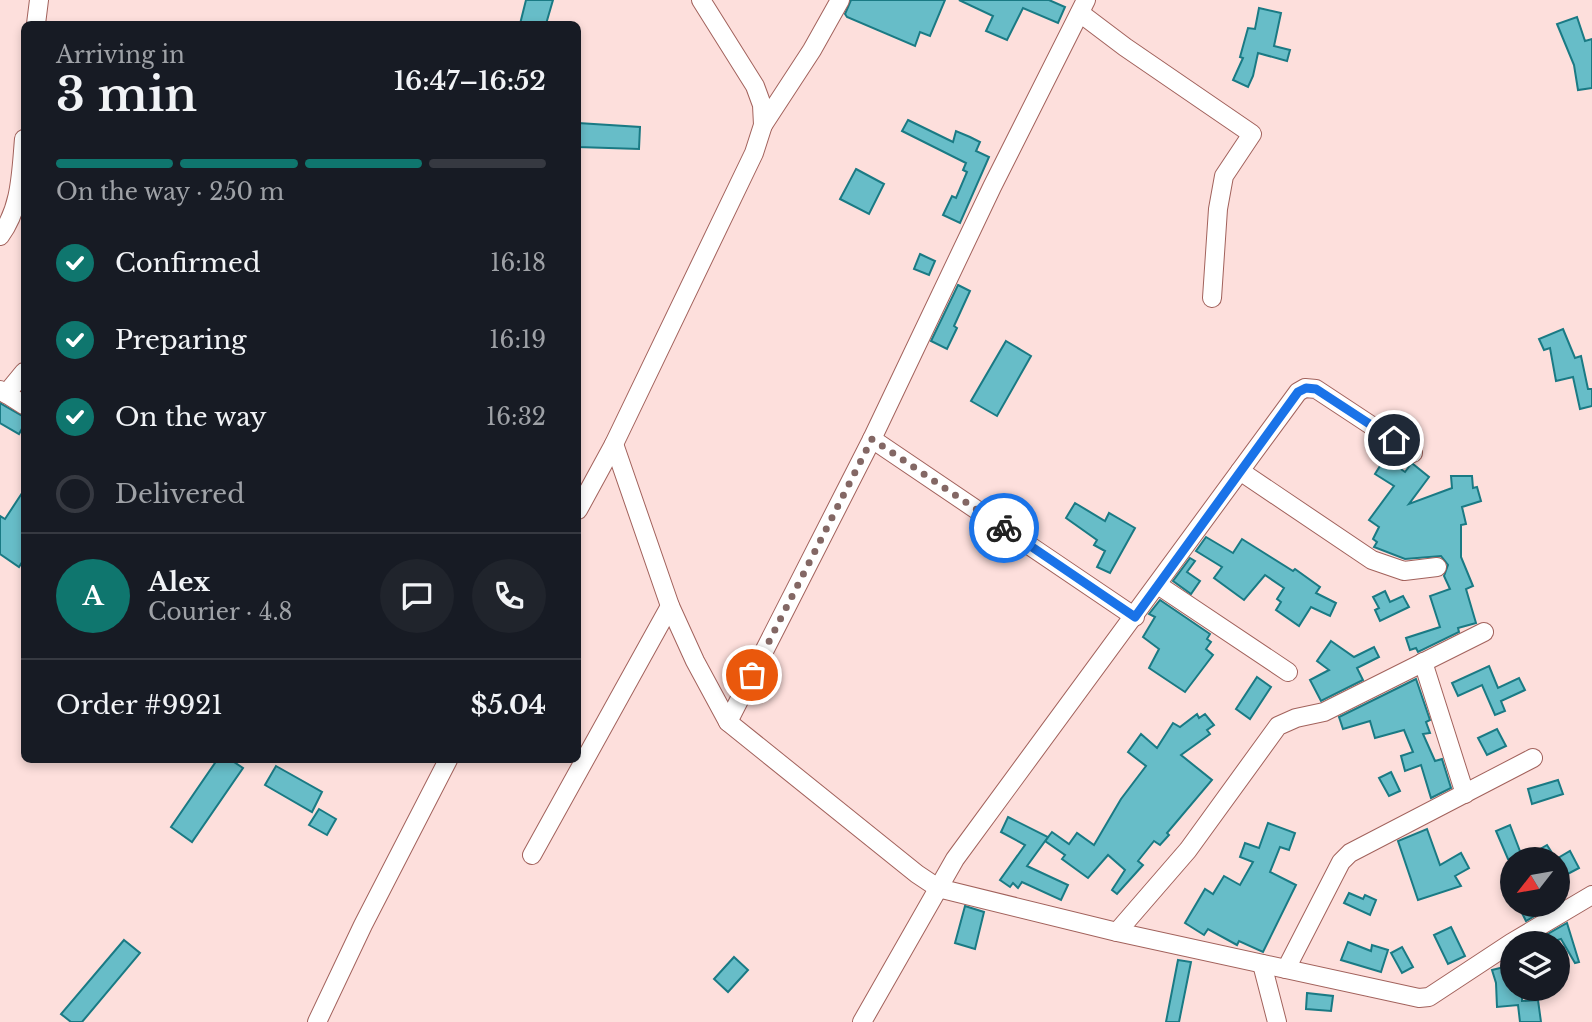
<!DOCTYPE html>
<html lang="en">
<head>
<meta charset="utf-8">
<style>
	body { margin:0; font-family:"Libre Baskerville",serif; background:#20242c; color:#f1f3f6; height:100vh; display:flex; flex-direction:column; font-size:26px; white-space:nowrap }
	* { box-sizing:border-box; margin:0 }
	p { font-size:23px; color:#9ea1a6 }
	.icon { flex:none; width:38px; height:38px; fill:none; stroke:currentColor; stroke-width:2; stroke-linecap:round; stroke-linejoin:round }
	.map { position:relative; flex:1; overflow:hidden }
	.drawer { position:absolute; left:21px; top:21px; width:560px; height:742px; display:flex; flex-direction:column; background:#171b24; border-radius:10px; box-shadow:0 4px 10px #0003 }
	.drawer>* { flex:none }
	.needle { width:46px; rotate:239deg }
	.tools { position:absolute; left:1500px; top:847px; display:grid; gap:14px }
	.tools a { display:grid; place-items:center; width:70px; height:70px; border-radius:50%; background:#171b24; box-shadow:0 4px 10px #0003; font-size:35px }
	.pin { position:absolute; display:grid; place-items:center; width:60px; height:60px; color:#fff; margin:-30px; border:4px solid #fff; border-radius:50%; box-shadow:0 2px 7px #0007 }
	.courier { position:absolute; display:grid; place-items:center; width:70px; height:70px; margin:-35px; border:5px solid #1a73e8; border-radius:50%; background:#fff; color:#222; box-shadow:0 2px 9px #0007 }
	.head em { font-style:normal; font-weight:600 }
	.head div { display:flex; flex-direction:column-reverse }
	.head { display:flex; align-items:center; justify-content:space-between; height:119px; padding:0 35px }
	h1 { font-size:46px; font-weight:600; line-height:52px }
	.bar { display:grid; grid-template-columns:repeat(4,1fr); gap:10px 7px; align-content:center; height:84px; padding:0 35px }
	.bar i { height:9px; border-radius:5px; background:#363941 }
	.bar .on { background:#0f766e }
	.bar p { grid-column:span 4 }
	.line { display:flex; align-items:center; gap:18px; padding:0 35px; border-top:2px solid #363941 }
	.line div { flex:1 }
	.round { display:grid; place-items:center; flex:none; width:74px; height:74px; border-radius:37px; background:#20242c }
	ol { padding:0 35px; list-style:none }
	li { display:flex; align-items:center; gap:21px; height:77px }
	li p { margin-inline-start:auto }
	li .icon { padding:7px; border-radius:50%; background:#0f766e; color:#fff; stroke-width:4 }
	li:last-child { color:#9ea1a6 }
	li i { width:38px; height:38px; border:4px solid #363941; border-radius:50% }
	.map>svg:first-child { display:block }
</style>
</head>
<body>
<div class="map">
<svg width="1592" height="1022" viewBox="0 0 1592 1022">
	<rect width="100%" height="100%" fill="#fddfdc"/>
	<g fill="#67bdc8" stroke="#1a7a84" stroke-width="2">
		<path d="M526,0H553L546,24H520Z"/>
		<path d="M851,0H945L930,36L920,32L915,46L847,17L845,14Z"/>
		<path d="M959,0H1049L1065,7L1058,23L1023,8L1007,40L986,31L993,16Z"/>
		<path d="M1259,8L1281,13L1274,46L1290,50L1287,61L1258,53L1253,76L1248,87L1233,80L1243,58L1240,57L1248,28L1255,29Z"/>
		<path d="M1577,17L1585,41L1592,39V88L1578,90L1574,65L1557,24Z"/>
		<path d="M908,120L953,142L956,131L970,137L980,142L976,151L989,157L960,223L943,215L952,196L956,198L967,172L963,170L966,163L902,131Z"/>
		<path d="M578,123L640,127L639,149L578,147Z"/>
		<path d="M856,169L884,184L869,214L840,199Z"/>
		<path d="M920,254L935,261L929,275L914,269Z"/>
		<path d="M958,285L970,291L954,326L957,328L947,349L931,341Z"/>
		<path d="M1563,329L1575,358L1581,356L1588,389H1592V406L1580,409L1573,377L1556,381L1550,348L1544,350L1539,339Z"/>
		<path d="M1006,341L1031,356L997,416L971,401Z"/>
		<path d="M0,403L24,417V425L19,434L0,423Z"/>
		<path d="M1385,458L1405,472L1411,464H1413L1429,477L1409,504L1452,488L1451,476H1472L1473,488L1477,487L1481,501L1462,507L1466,524L1461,525V557L1473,586L1466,589L1476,623L1458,628L1459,632L1418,652L1416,648L1410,650L1406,638L1440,627L1430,596L1450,589L1444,576L1448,565L1441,556L1405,559L1374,547L1377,542L1373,539L1379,527L1369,520L1394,486L1375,474Z"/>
		<path d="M24,490V559L19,567L0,554V516L5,519Z"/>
		<path d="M1075,503L1105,521L1109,513L1135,528L1110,573L1097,567L1105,551L1094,545L1097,540L1066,518Z"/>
		<path d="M1206,537L1233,553L1242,539L1293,571L1295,569L1320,587L1316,593L1336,603L1330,616L1311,607L1299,626L1276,610L1281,602L1277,599L1284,588L1265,575L1244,600L1214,578L1222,567L1196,551Z"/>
		<path d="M1190,558L1195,561L1187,572L1200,581L1191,594L1173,581Z"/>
		<path d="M1385,591L1390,602L1403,596L1409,607L1380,621L1375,610L1379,608L1373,597Z"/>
		<path d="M1160,600L1210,634L1207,639L1211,642L1206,649L1213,655L1185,692L1149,668L1159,649L1143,637L1155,617L1149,614Z"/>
		<path d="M1331,641L1354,657L1374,647L1379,657L1357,668L1363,680L1321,701L1310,680L1329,670L1317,661Z"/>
		<path d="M1489,666L1498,688L1519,678L1525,690L1501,701L1505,711L1495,715L1482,685L1458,696L1452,683Z"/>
		<path d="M1257,677L1271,687L1250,719L1236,709Z"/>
		<path d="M1416,679L1430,720L1426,722L1430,733L1423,734L1435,761L1442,759L1451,788L1431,798L1421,765L1405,771L1401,756L1413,752L1404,730L1375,738L1370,721L1343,729L1339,717Z"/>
		<path d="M1197,714L1199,718L1205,714L1214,725L1207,730L1210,734L1181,755L1212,780L1167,833L1169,835L1160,845L1154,841L1138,861L1143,865L1117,894L1112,890L1125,870L1108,855L1088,878L1062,859L1065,855L1045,841L1052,832L1069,844L1077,833L1094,845L1121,799L1146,766L1128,752L1141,734L1157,748L1173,723L1180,727Z"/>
		<path d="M1497,729L1506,746L1487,755L1478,738Z"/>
		<path d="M217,760H231L243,768L192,842L171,827Z"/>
		<path d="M276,766L322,792L312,812L265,785Z"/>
		<path d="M1391,772L1400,791L1389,796L1379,778Z"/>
		<path d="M1558,780L1563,794L1532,804L1528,789Z"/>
		<path d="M319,809L336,819L327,835L309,825Z"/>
		<path d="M1008,817L1048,837L1027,866L1068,885L1061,900L1022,882L1018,888L1013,883L1010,887L1000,880L1025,845L1001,832Z"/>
		<path d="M1268,823L1295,833L1289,850L1280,847L1270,872L1296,885L1263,952L1239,941L1237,945L1208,929L1204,935L1185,923L1205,889L1213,894L1224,876L1240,885L1253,862L1240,857L1245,843L1259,848Z"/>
		<path d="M1510,825L1523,859L1547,845L1556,859H1508L1496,831Z"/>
		<path d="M1427,829L1440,865L1461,853L1469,868L1455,876L1461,886L1418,900L1398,841Z"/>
		<path d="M1570,851L1579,868L1562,877L1561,874L1558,877V858Z"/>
		<path d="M1349,893L1363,899L1365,895L1376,900L1370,915L1344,903Z"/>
		<path d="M1518,905H1553L1526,921Z"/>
		<path d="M965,906L984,912L975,949L955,943Z"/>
		<path d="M1567,923L1579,962L1575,963L1561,939L1548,943L1546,935Z"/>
		<path d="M1451,927L1465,956L1448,964L1434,935Z"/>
		<path d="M124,940L140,953L82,1022H71L61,1014Z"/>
		<path d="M1348,942L1371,951L1372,945L1388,950L1381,972L1341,960Z"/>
		<path d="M1402,947L1413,967L1402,973L1391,953Z"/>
		<path d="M734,957L748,970L728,992L714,979Z"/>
		<path d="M1178,960L1191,962L1179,1022H1166Z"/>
		<path d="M1512,965V991H1522V1001L1538,1000L1541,1022H1520L1518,1005L1497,1007L1496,983L1492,970Z"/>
		<path d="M1307,993L1333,996L1331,1011L1306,1009Z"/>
	</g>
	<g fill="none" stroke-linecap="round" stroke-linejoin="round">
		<defs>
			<g id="minor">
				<path d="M1080,13L1125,47L1252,134L1224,176L1218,209L1212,298"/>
				<path d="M36,24L39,0"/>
				<path d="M763,125L812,50L840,0"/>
				<path d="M0,236C21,208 21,173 24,139"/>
				<path d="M0,390L24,405"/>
				<path d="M6,394L24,372"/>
				<path d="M872,439L1135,617"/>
				<path d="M614,444L670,606L695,661L728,722L917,874L938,888L1117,932L1419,998L1429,997L1511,943L1592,895"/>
				<path d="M1240,471L1372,560L1404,571L1437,567"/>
				<path d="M578,510L614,444L754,153L763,125L762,105L755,86L701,0"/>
				<path d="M1158,585L1288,672"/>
				<path d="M1423,662L1465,794"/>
				<path d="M728,722L872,439L992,187L1086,0"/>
				<path d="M532,855L670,606"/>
				<path d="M1117,932L1188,850L1278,726L1296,718L1324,712L1484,632"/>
				<path d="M1262,964L1277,1022"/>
				<path d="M1286,969L1341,862L1350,853L1533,758"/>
				<path d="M317,1022L363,925L448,760"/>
				<path d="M862,1022L955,859L1298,392L1305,388L1316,389L1413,453"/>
			</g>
		</defs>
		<use href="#minor" stroke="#a2625c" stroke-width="20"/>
		<use href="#minor" stroke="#fff" stroke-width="18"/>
	</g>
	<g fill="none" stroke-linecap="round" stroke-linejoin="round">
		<path stroke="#836764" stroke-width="7" stroke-dasharray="0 12.6" d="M752,675L872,439L1004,528"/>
		<path stroke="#1a73e8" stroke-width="9" d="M1004,528L1135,617L1298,392L1306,388L1316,389L1394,440"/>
	</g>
</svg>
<div class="tools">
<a><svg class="needle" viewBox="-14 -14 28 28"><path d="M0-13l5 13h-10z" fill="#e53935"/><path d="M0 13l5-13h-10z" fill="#9ea1a6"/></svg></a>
<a><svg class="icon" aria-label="layers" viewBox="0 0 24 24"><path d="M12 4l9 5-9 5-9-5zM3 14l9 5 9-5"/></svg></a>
</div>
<div class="pin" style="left:752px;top:675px;background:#ea580c"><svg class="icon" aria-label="bag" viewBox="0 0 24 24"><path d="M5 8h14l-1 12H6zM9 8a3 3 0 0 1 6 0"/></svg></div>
<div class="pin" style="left:1394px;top:440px;background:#1f2937"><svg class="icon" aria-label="home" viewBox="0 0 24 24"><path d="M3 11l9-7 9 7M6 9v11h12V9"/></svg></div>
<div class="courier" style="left:1004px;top:528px"><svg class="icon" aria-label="bike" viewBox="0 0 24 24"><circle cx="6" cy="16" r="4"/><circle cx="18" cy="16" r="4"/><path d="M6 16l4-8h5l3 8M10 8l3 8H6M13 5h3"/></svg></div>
<section class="drawer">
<div class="head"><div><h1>3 min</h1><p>Arriving in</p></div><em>16:47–16:52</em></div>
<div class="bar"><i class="on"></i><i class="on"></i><i class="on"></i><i></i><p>On the way · 250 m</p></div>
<ol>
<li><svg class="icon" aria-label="check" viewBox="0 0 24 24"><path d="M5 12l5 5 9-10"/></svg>Confirmed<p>16:18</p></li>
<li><svg class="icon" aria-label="check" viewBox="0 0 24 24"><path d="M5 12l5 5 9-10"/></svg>Preparing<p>16:19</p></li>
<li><svg class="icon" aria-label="check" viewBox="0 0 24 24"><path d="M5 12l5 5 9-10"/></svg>On the way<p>16:32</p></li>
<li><i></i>Delivered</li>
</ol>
<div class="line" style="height:126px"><b class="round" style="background:#0f766e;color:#fff">A</b><div><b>Alex</b><p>Courier · 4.8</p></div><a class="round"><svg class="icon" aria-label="chat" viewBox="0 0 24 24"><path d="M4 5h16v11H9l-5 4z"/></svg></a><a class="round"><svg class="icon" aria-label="phone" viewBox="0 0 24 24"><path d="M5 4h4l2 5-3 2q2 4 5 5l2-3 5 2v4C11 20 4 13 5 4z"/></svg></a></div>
<div class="line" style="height:91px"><div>Order #9921</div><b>$5.04</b></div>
</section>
</div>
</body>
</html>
